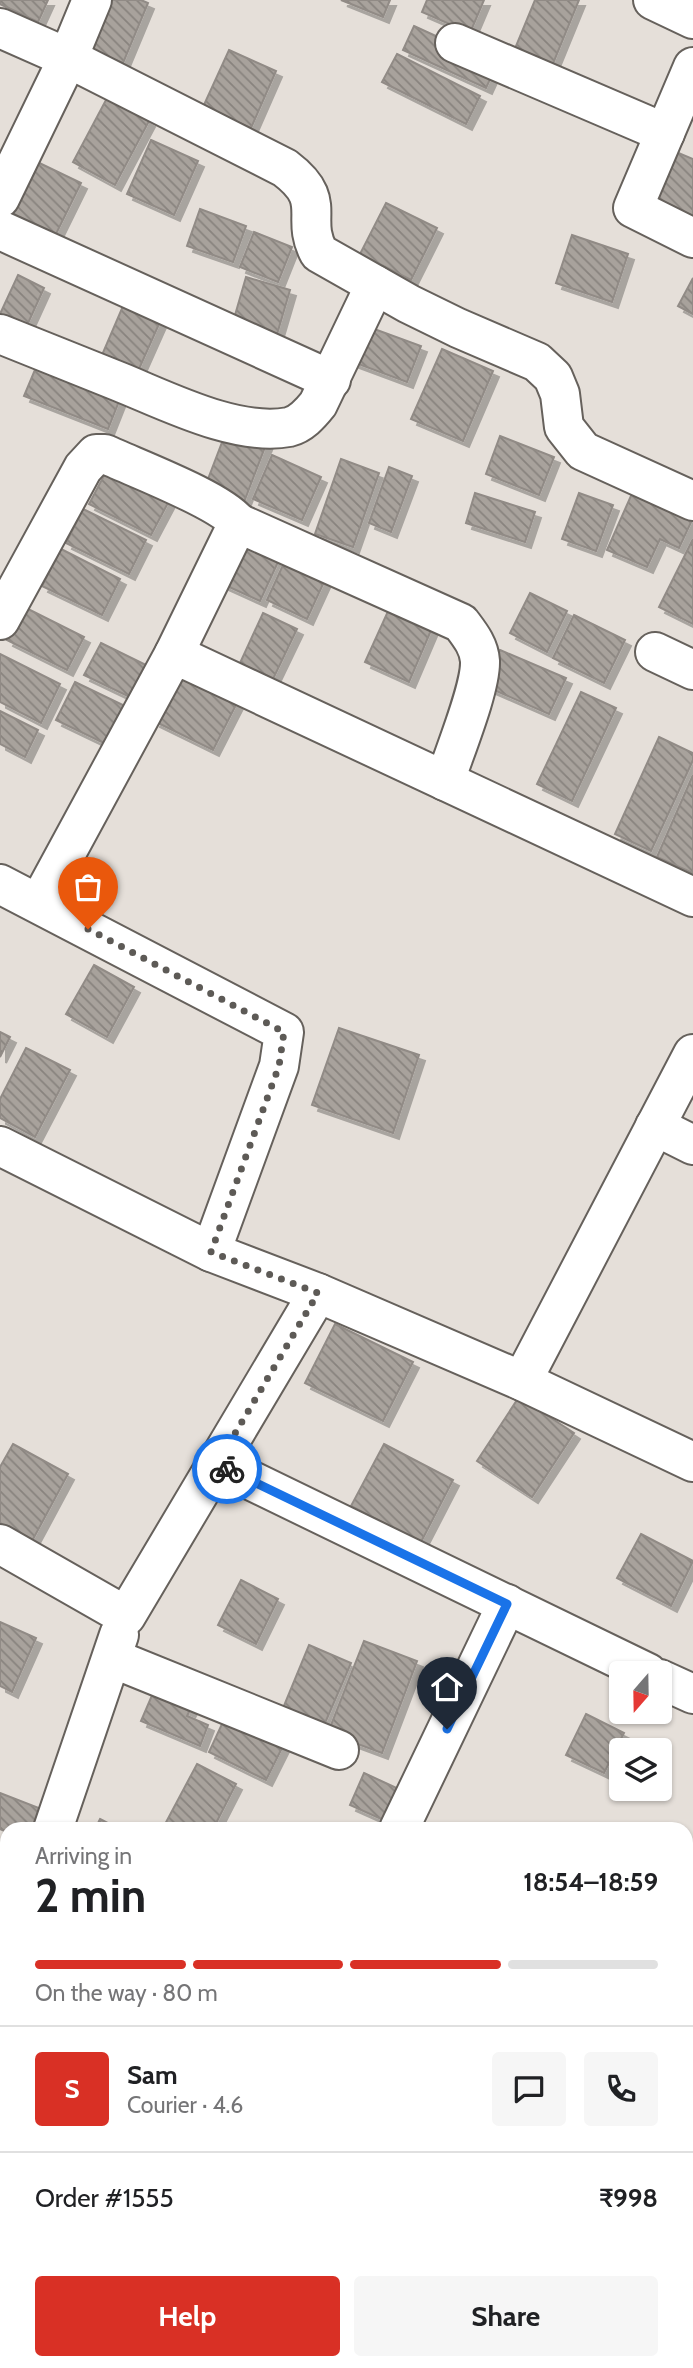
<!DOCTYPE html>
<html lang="en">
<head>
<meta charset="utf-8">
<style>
	body { margin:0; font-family:Cabin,sans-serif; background:#f6f6f6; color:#202124; height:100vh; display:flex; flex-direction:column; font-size:26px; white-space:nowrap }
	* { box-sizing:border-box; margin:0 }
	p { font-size:23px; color:#757577 }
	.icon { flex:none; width:38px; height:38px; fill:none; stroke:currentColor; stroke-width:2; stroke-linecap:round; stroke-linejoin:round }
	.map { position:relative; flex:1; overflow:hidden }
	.details { position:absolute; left:0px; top:1822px; width:693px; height:548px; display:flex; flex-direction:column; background:#fff; border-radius:21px 21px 0 0; box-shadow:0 2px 5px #0004 }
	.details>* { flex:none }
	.needle { width:46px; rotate:200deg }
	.controls { position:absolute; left:609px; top:1661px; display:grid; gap:14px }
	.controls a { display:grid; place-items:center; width:63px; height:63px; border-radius:7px; background:#fff; box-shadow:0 2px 5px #0004; font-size:35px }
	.pin { position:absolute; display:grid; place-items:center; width:60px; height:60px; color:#fff; margin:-72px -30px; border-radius:50% 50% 50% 0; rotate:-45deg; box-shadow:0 0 7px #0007 }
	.pin .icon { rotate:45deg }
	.courier { position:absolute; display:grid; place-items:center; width:70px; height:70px; margin:-35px; border:5px solid #1a73e8; border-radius:50%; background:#fff; color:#222; box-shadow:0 2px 9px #0007 }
	.summary em { font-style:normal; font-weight:700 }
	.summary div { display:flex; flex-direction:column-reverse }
	.summary { display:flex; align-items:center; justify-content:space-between; height:119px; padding:0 35px }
	h1 { font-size:46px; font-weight:700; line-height:52px }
	.bar { display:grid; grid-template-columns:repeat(4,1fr); gap:10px 7px; align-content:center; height:84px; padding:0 35px }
	.bar i { height:9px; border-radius:5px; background:#e0e0e0 }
	.bar .active { background:#d93025 }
	.bar p { grid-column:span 4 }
	.line { display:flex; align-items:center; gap:18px; padding:0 35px; border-top:2px solid #e0e0e0 }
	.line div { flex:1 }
	.round { display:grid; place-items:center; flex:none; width:74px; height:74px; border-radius:7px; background:#f6f6f6 }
	.button { display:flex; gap:14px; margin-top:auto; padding:14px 35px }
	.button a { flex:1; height:80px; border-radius:7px; background:#d93025; color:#fff; font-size:28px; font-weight:700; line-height:80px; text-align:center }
	.button a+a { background:#f6f6f6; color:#202124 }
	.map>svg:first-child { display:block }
</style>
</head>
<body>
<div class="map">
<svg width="693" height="2368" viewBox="0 0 693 2368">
	<defs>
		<pattern id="building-back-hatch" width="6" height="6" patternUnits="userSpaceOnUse" patternTransform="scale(1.75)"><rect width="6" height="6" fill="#a8a29c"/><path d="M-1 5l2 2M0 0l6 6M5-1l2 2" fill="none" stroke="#88837e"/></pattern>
		<filter id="shadow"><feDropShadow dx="6" dy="6" stdDeviation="0" flood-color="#0004"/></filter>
	</defs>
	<rect width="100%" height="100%" fill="#e5dfd9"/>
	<g fill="url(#building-back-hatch)" stroke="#918b86" stroke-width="2" filter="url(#shadow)">
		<path d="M0,0H48L38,22L0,4Z"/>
		<path d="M99,0H141L148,3L123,63L80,46Z"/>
		<path d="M341,0H390L383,17Z"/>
		<path d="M427,0H484L470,33L422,12Z"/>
		<path d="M535,0H579L552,66L514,51Z"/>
		<path d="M414,26L497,64L486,88L403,50Z"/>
		<path d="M229,50L276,71L251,128L203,107Z"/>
		<path d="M397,54L480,96L466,124L382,82Z"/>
		<path d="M107,98L149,121L115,185L73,162Z"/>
		<path d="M151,140L198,161L174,215L127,194Z"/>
		<path d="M676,152L693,159V222L654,207Z"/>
		<path d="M31,159L81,183L55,236L5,212Z"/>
		<path d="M386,203L437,228L411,280L360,254Z"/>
		<path d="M200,209L246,226L233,262L187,246Z"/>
		<path d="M254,232L292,247L278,282L240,267Z"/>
		<path d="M572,235L628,254L612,302L556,283Z"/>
		<path d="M18,275L44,288L24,332L0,320V314Z"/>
		<path d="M246,277L290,290L275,341L231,329Z"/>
		<path d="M693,278V314L678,306Z"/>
		<path d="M126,299L163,315L135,378L99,362Z"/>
		<path d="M366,326L421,346L407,382L353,362Z"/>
		<path d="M442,349L493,371L463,441L411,419Z"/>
		<path d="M42,353L125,386L108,429L24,396Z"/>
		<path d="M229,424L268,439L244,502L205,487Z"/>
		<path d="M500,436L554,457L539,495L486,474Z"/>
		<path d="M272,455L321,477L302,520L253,499Z"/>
		<path d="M341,459L379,473L353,547L315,534Z"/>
		<path d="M389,467L412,476L391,532L369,523Z"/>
		<path d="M108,468L170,499L151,535L89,504Z"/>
		<path d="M634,489L693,518L679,548L660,539L647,567L607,550Z"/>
		<path d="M475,493L535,512L525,542L466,523Z"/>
		<path d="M579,493L613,505L596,551L562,539Z"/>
		<path d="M83,509L146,540L129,574L66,543Z"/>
		<path d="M241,529L284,549L260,601L216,581Z"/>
		<path d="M693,539V624L659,607Z"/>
		<path d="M61,549L120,579L102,615L42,586Z"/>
		<path d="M289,552L329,571L307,619L267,600Z"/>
		<path d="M530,593L567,611L547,652L510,633Z"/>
		<path d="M24,607L84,637L67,670L7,640Z"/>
		<path d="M389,609L432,628L409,682L365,662Z"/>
		<path d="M263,613L297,629L273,679L240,663Z"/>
		<path d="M574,615L625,640L604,683L553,658Z"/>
		<path d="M101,643L150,667L134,699L84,675Z"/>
		<path d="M500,650L566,678L549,714L485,686Z"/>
		<path d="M0,654L60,684L41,723L0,702Z"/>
		<path d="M179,669L239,699L213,750L154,721Z"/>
		<path d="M75,682L129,708L110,746L56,720Z"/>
		<path d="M581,692L616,708L572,801L537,784Z"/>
		<path d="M0,711L38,730L25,757L0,744Z"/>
		<path d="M659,737L693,753V760L651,851L615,834Z"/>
		<path d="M693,775V873L657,857Z"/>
		<path d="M94,965L134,987L107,1037L66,1014Z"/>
		<path d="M339,1028L419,1055L393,1133L312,1105Z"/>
		<path d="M0,1032L10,1037L0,1057Z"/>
		<path d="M26,1048L70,1070L35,1137L0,1118V1099Z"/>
		<path d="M335,1324L413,1362L383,1421L305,1383Z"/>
		<path d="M519,1397L574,1433L532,1497L477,1461Z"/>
		<path d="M13,1444L68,1474L32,1541L0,1524V1467Z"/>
		<path d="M384,1444L453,1480L421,1542L351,1506Z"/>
		<path d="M641,1534L693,1561L671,1606L617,1578Z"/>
		<path d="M241,1580L278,1599L256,1644L218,1625Z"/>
		<path d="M0,1622L36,1638L12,1692L0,1686Z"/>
		<path d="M364,1641L417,1661L382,1753L328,1733Z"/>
		<path d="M309,1645L351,1663L322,1730L281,1713Z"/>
		<path d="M156,1686L194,1702L187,1716L208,1725L200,1746L141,1721Z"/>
		<path d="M228,1711L286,1740L266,1780L209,1752Z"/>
		<path d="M586,1714L624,1733L604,1773L566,1755Z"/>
		<path d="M197,1764L236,1784L213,1829H166L163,1828Z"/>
		<path d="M364,1773L403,1791L388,1822L350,1805Z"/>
		<path d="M0,1793L44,1810L37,1829H7V1832L0,1829Z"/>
		<path d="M100,1819L119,1829H95Z"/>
		<path d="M7,1999V2022L0,2017V2008Z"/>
		<path d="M0,2301L7,2307L8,2362L4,2368H0Z"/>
		<path d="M16,2362H74L69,2368H12Z"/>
	</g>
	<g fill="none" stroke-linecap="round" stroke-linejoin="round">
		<defs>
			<g id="minor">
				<path d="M653,0L693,19"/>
				<path d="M0,28L68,58L285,168C330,202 299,216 319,253L409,304L458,328L537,362L553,377L560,394L564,427L583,451L693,501"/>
				<path d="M455,43L665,133"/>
				<path d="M693,67L633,208L693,238"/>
				<path d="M0,198L68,58L92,0"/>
				<path d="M0,230L331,380"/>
				<path d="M0,334C40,350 80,366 120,382C167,401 237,437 289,427C301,424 310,414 318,404L375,285"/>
				<path d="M238,523L461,623C470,635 479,646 480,661C481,688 454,753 445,781"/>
				<path d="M0,620L83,468L96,454H105C135,468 221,500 238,523L174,654"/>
				<path d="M655,652L693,670"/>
				<path d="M0,884L284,1032L279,1066L211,1252L318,1293L126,1616L0,1544"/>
				<path d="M39,903L174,654L693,897"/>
				<path d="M655,1126L693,1145"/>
				<path d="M0,1146L211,1252"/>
				<path d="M318,1293L522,1381L693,1462"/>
				<path d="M522,1381L693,1054"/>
				<path d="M217,1464L648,1673"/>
				<path d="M112,1658L339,1750"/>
				<path d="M660,1679L693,1694"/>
				<path d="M53,1829L119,1635"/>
				<path d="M399,1829L507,1604"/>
				<path d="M0,1869L7,1874"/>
				<path d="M686,2194L693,2196"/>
				<path d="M0,2273L7,2278"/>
				<path d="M433,2368L437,2362"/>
			</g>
		</defs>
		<use href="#minor" stroke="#66615c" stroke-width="42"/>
		<use href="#minor" stroke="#fff" stroke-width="38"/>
	</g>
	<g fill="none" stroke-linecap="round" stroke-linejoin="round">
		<path stroke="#5d5a56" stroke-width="7" stroke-dasharray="0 12.6" d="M88,929L284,1032L279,1066L211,1252L318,1293L217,1464L227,1469"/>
		<path stroke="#1a73e8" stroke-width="9" d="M227,1469L507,1604L447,1729"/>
	</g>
</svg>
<div class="controls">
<a><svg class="needle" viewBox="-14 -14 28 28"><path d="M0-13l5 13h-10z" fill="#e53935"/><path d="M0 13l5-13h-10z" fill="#757577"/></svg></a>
<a><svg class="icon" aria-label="layers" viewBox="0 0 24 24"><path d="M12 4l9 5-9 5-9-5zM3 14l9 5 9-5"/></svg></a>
</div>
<div class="pin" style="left:88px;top:929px;background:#ea580c"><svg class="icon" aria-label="bag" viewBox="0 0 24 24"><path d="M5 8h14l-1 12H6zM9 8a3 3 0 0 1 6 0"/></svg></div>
<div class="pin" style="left:447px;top:1729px;background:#1f2937"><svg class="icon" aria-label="home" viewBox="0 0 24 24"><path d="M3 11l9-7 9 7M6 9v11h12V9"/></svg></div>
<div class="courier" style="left:227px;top:1469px"><svg class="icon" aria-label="bike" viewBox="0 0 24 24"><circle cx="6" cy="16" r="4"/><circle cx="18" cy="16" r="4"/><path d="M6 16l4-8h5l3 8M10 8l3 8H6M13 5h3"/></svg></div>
<section class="details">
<div class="summary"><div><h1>2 min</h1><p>Arriving in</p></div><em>18:54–18:59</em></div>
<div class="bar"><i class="active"></i><i class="active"></i><i class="active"></i><i></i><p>On the way · 80 m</p></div>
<div class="line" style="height:126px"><b class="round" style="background:#d93025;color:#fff">S</b><div><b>Sam</b><p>Courier · 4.6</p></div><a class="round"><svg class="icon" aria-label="chat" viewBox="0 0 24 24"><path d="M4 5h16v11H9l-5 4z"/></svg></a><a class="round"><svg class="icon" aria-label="phone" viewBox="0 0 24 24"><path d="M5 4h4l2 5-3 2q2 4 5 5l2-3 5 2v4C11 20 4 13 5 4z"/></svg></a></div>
<div class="line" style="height:91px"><div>Order #1555</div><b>₹998</b></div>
<div class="button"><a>Help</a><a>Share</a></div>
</section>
</div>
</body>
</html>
